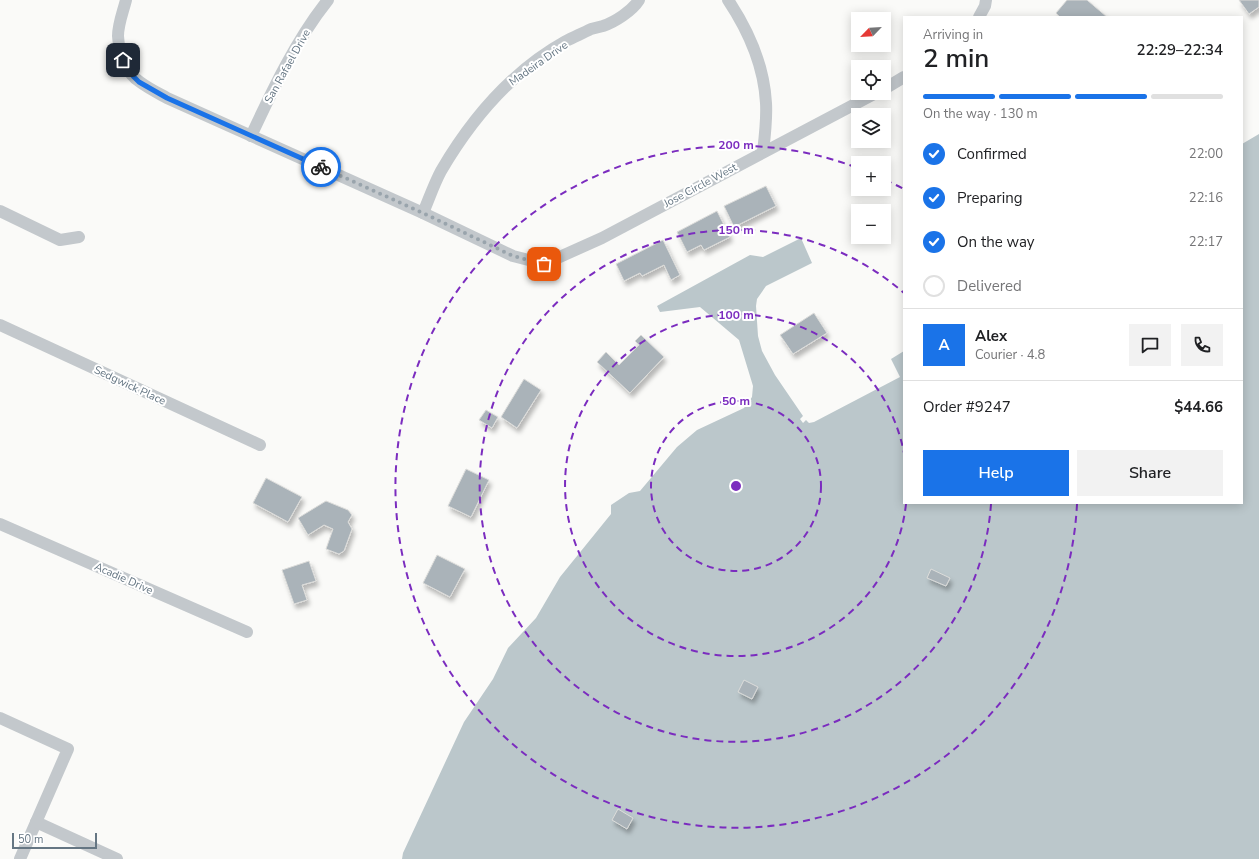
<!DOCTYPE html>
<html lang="en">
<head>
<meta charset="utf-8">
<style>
	body { margin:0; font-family:"Nunito Sans",sans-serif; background:#f2f2f2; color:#202124; height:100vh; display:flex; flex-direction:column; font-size:15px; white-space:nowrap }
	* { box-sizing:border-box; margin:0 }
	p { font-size:13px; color:#757577 }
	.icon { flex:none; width:22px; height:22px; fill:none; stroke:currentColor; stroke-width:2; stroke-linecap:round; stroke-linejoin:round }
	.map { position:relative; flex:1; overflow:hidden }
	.panel { position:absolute; left:903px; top:16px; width:340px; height:488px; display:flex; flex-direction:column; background:#fff; border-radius:0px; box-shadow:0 2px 10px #0003 }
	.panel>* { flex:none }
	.needle { width:26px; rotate:245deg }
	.controls { position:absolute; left:851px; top:12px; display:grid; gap:8px }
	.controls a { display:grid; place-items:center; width:40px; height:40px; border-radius:0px; background:#fff; box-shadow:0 2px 10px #0003; font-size:20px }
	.scale { position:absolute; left:12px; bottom:10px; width:85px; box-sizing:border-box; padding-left:4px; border:2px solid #657683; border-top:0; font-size:11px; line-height:14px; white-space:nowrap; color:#657683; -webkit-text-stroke:3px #fff; paint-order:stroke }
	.pin { position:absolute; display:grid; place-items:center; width:34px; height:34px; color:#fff; margin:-17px; border-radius:8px; box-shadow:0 2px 6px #0006 }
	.courier { position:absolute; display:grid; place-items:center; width:40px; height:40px; margin:-20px; border:3px solid #1a73e8; border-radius:50%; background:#fff; color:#222; box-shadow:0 1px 5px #0007 }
	.summary em { font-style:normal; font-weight:600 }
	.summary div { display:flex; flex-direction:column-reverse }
	.summary { display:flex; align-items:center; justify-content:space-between; height:68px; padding:0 20px }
	h1 { font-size:26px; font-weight:600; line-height:30px }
	.bar { display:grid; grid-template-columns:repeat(4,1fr); gap:6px 4px; align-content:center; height:48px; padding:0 20px }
	.bar i { height:5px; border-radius:3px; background:#e0e0e0 }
	.bar .active { background:#1a73e8 }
	.bar p { grid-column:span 4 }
	.line { display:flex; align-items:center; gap:10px; padding:0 20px; border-top:1px solid #e0e0e0 }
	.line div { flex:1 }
	.round { display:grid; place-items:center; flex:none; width:42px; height:42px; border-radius:0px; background:#f2f2f2 }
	ol { padding:0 20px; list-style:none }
	li { display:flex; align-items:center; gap:12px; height:44px }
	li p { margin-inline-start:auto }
	li .icon { padding:4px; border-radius:50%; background:#1a73e8; color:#fff; stroke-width:4 }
	li:last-child { color:#757577 }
	li i { width:22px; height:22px; border:2px solid #e0e0e0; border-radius:50% }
	.cta { display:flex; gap:8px; margin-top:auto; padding:8px 20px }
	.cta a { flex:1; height:46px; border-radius:0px; background:#1a73e8; color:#fff; font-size:16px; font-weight:600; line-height:46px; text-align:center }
	.cta a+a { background:#f2f2f2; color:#202124 }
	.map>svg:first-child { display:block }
</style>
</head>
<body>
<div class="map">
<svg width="1259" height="859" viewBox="0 0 1259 859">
	<defs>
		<filter id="shadow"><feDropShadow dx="2.5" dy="4.5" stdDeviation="2" flood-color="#0004"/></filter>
	</defs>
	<rect width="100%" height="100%" fill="#fafaf8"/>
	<path fill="#bbc7cb" d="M1259,134V859H402L403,853L464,722L493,679L508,648L536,618L560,577L611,514V505L629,493L640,491L677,447L697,430L744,408L752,397L753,386L739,340L700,307L660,312L657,306L750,255L763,257L801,238L812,263L766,286L757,299L756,306L758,336L762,351L775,375L803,416L800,419L803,423L806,420L809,423L814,422L900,377L891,359L904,351V503H1242V144Z"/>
	<g fill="#aab3b9" stroke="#dcdcda" filter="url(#shadow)">
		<path d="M1067,0H1087L1107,17H1060L1056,13Z"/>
		<path d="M1239,0H1259V7L1249,14Z"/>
		<path d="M766,186L776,206L734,227L724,206Z"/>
		<path d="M717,211L730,237L704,250L701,245L687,252L677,232Z"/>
		<path d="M663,240L680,275L671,280L664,265L642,276L640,273L624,281L616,264Z"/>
		<path d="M814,313L827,333L793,354L780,335Z"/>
		<path d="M641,335L664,357L630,393L597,362L606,352L619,365L639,345L635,341Z"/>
		<path d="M524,379L541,390L517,428L501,417Z"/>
		<path d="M486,410L498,417L492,428L479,420Z"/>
		<path d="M466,469L489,480L471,517L448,506Z"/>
		<path d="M266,478L302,497L288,522L253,503Z"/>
		<path d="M326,501L348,510L352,515L348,522L352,529L344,551L339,554L326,549L333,529L324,525L308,535L298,518Z"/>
		<path d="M437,555L465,569L450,597L423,583Z"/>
		<path d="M309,561L316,581L302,585L307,600L294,604L282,570Z"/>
		<path d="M931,569L950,578L946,586L927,578Z"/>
		<path d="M744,680L758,687L752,699L738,692Z"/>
		<path d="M618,809L633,818L627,829L612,820Z"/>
	</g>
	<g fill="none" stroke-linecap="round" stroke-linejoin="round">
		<g stroke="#c3c8cc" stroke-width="12">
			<path d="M126,0C123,12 118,24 118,36C119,53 126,73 140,82C148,88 158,93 167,98L423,213L513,256L544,264L602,238L876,93"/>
			<path d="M728,0C748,30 764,66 766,103C767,119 765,135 763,152"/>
			<path d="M979,17L985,6L986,0"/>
			<path d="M884,89L904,77"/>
			<path d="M251,136C273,89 296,40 328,0"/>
			<path d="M0,211L60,240L79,237"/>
			<path d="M423,213C429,199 434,184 441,171C472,118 512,71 566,41C574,37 583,33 591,29C595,28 599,27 603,26C615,22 632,11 639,0"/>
			<path d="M0,325L260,445"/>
			<path d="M0,524L247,632"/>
			<path d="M0,718L68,749L20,859"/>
			<path d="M36,822L117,859"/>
		</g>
	</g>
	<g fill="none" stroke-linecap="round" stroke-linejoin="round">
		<path stroke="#99a4ac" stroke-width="4" stroke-dasharray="0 7.2" d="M321,167L423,213L513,256L544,264"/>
		<path stroke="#1a73e8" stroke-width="5" d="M123,60L133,76L139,82L167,98L321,167"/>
	</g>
	<g fill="none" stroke="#7b2cbf" stroke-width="2" stroke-dasharray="7 5">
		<circle cx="736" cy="486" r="85"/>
		<path d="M906 504A171 171 0 1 1 904 453"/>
		<path d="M991 504A256 256 0 1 1 904 293"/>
		<path d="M1077 504A341 341 0 1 1 855 167M885 180A341 341 0 0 1 904 189"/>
	</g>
	<g text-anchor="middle" stroke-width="4" stroke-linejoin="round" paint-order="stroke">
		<g font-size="11" fill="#657683" stroke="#fff">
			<text transform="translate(538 63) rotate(-35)" y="4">Madeira Drive</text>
			<text transform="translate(287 66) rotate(-61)" y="4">San Rafael Drive</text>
			<text transform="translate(700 185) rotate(-28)" y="4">Jose Circle West</text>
			<text transform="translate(130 385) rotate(25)" y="4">Sedgwick Place</text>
			<text transform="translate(124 578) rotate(24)" y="4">Acadie Drive</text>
		</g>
	</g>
	<circle cx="736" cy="486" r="6" fill="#7b2cbf" stroke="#fff" stroke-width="2"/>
	<g font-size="12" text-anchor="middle" font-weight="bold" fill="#7b2cbf" stroke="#fff" stroke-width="4" stroke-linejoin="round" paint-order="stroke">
		<text x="736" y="149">200 m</text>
		<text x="736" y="234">150 m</text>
		<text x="736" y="319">100 m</text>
		<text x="736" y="405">50 m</text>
	</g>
</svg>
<div class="controls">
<a><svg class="needle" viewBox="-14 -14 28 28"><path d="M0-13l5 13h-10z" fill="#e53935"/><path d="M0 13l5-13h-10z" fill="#757577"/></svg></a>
<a><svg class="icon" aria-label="locate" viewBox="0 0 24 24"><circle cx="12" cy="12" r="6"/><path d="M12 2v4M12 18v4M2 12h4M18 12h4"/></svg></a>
<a><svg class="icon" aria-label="layers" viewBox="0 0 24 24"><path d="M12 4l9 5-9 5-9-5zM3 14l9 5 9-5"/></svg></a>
<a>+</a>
<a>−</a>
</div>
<div class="scale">50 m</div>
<div class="pin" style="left:544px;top:264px;background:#ea580c"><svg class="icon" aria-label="bag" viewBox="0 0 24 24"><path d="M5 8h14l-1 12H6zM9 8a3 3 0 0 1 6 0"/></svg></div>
<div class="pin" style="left:123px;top:60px;background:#1f2937"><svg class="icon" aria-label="home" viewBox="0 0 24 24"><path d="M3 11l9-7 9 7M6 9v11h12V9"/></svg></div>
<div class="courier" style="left:321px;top:167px"><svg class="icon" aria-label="bike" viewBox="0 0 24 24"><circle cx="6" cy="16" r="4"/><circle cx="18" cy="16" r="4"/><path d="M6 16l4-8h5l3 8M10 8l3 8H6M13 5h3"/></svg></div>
<section class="panel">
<div class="summary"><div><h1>2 min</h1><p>Arriving in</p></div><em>22:29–22:34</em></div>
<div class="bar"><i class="active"></i><i class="active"></i><i class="active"></i><i></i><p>On the way · 130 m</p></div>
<ol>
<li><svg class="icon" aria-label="check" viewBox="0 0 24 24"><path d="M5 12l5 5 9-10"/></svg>Confirmed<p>22:00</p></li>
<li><svg class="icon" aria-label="check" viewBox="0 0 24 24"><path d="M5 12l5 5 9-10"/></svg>Preparing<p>22:16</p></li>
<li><svg class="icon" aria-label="check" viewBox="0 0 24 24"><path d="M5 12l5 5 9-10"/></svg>On the way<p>22:17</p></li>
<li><i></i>Delivered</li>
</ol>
<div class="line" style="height:72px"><b class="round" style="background:#1a73e8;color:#fff">A</b><div><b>Alex</b><p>Courier · 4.8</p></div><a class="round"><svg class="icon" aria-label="chat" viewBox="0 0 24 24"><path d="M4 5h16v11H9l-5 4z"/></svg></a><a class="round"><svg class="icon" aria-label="phone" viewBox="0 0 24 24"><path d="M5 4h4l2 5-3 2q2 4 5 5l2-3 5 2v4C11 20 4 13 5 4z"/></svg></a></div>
<div class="line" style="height:52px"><div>Order #9247</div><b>$44.66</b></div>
<div class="cta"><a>Help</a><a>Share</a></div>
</section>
</div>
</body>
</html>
